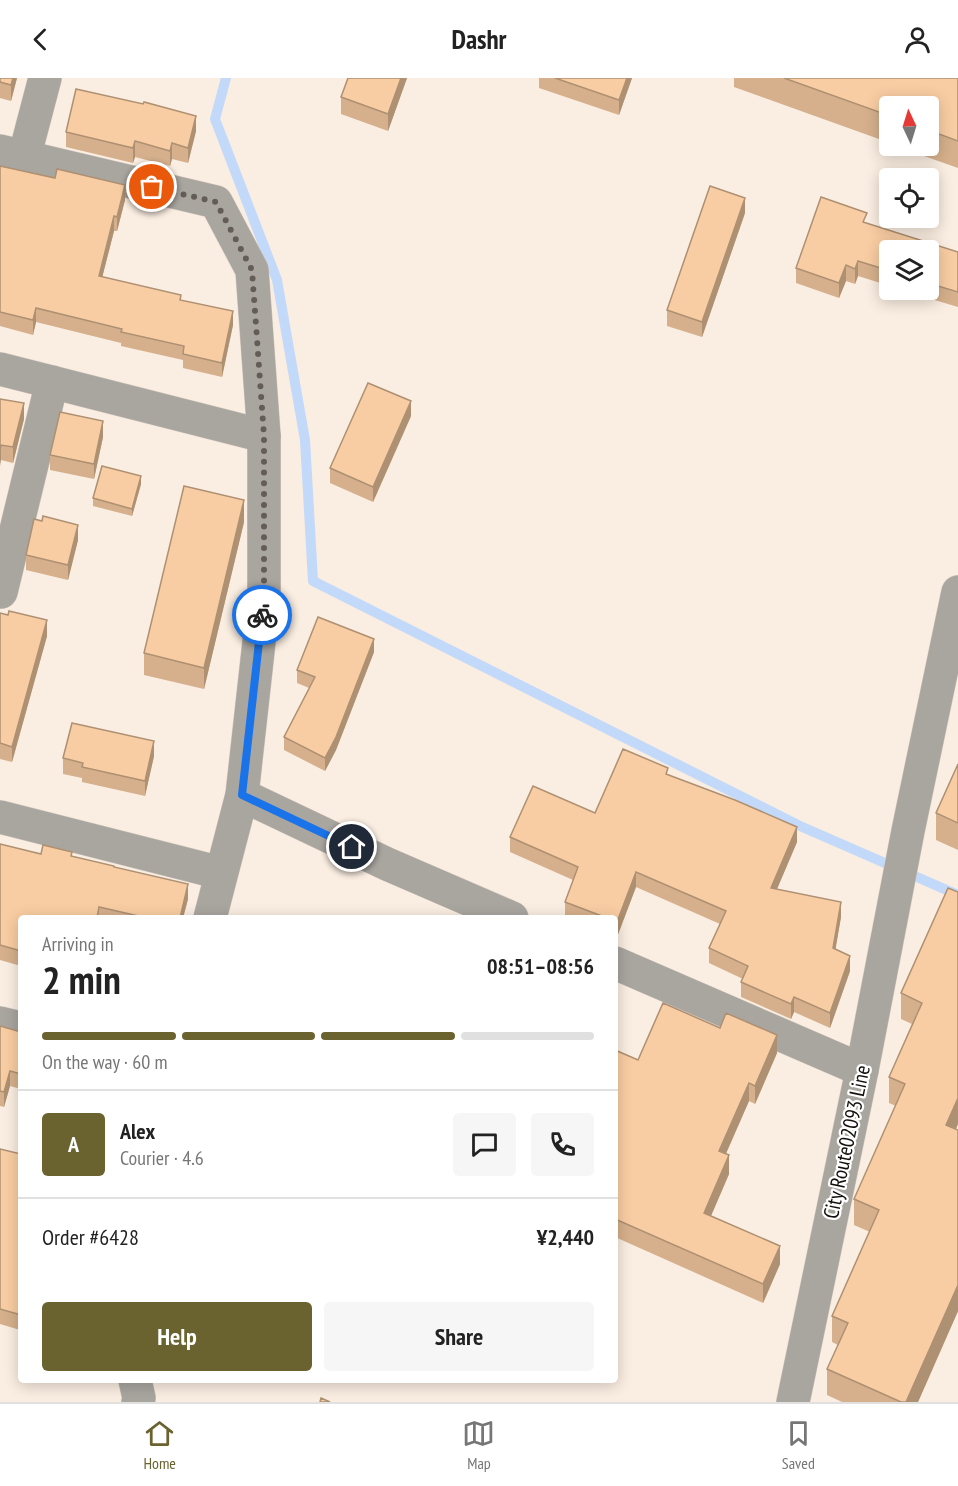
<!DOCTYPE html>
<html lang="en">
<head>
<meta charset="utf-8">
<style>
	body { margin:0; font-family:"PT Sans Narrow",sans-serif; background:#f6f6f6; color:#222; height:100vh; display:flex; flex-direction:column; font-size:22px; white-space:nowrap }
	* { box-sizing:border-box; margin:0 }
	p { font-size:20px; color:#767676 }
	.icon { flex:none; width:33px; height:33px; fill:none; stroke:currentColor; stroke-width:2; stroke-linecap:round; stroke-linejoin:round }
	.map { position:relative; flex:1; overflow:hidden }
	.panel { position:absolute; left:18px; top:837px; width:600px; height:468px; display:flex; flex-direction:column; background:#fff; border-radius:6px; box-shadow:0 3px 15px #0003 }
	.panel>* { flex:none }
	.needle { width:39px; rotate:356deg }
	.fabs { position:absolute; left:879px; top:18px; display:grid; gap:12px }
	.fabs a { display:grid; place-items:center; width:60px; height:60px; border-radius:6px; background:#fff; box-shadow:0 3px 15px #0003; font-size:30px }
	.pin { position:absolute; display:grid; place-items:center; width:51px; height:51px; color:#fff; margin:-26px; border:3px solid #fff; border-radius:50%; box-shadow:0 2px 6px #0007 }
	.courier { position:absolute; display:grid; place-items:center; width:60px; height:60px; margin:-30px; border:4px solid #1a73e8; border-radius:50%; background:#fff; color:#222; box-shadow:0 2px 8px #0007 }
	.summary em { font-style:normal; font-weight:700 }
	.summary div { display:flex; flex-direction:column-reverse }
	.summary { display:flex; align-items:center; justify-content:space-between; height:102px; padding:0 24px }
	h1 { font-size:39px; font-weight:700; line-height:45px }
	.bar { display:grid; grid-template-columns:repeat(4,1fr); gap:9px 6px; align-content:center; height:72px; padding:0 24px }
	.bar i { height:8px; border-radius:4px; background:#e0e0e0 }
	.bar .selected { background:#6a622f }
	.bar p { grid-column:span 4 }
	.line { display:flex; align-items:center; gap:15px; padding:0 24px; border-top:2px solid #e0e0e0 }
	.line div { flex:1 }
	.round { display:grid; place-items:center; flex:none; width:63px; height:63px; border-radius:6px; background:#f6f6f6 }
	.cta { display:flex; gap:12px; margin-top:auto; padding:12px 24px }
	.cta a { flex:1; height:69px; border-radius:6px; background:#6a622f; color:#fff; font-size:24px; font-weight:700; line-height:69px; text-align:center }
	.cta a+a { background:#f6f6f6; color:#222 }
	header { display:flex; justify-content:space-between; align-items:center; height:78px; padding:0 24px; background:#fff; font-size:27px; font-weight:700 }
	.menu { display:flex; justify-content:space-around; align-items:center; height:84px; border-top:2px solid #e0e0e0; background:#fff; font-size:16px; color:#767676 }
	.menu a { display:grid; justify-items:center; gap:3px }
	.menu .selected { color:#6a622f }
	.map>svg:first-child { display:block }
</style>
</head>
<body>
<header><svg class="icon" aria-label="back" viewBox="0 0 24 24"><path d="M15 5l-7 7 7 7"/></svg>Dashr<svg class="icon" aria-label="person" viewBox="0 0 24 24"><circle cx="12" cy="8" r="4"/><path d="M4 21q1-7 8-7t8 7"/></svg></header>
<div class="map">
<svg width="958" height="1324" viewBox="0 0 958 1324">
	<rect width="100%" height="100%" fill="#faede1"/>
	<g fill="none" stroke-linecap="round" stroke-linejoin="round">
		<path stroke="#c3d9f9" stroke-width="10" d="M226,0L215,41L277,202L305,362L313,503L800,748L958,817"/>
		<defs>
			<g id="minor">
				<path d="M0,73L216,124L252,192L264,358V519L242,717L210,840"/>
				<path d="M24,80L45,0"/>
				<path d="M0,291L264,358"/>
				<path d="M0,513L1,514L52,304"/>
				<path d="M242,717L387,786L512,840"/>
				<path d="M0,739L221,795"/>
				<path d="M615,885L862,992"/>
				<path d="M0,945L21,950"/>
				<path d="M135,1302L139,1320L138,1324"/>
				<path d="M793,1324L862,992L908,753L958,514"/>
			</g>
		</defs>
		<use href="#minor" stroke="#d5c9bf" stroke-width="34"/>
		<use href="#minor" stroke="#a9a6a0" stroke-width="33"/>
	</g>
	<g fill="#d6b08c">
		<path d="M0,0H17L11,23L0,20Z"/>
		<path d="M348,0H407L388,53L341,36V19Z"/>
		<path d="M539,0H632L619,37L539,10Z"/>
		<path d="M734,0H958V90L896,68H928V28H890V65L734,9Z"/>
		<path d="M196,53L188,85L172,81L170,88L135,79L133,85L66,69V54Z"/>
		<path d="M0,88L125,122L117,153H114L102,199L181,222L233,247L222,299L183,290V282L121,268V265L36,244L33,257L0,248Z"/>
		<path d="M745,135L702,259L667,248V232Z"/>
		<path d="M867,145L958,174V229L901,212H928V172H890V208L858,198L855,206L846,203L839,220L796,205V190Z"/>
		<path d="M0,321L24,341L13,385L1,382Z"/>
		<path d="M411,338L373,424L330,405V390Z"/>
		<path d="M103,359L94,401L50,392V377Z"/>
		<path d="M141,406L132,438L93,428V420Z"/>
		<path d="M244,444L204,611L144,597V575Z"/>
		<path d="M78,462L68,502L26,492V477Z"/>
		<path d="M0,535L47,558L12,684L0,681Z"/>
		<path d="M374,574L336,672L325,693L284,672V659L309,610L297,605V592Z"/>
		<path d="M154,678L145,718L82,704V700L63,696V680Z"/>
		<path d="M958,686V772L936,762V735Z"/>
		<path d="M668,697L797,764L777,811L841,839L835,872L850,893L830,950L794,934L791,941L741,919V904L743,901L709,885V870L720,846L636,809L617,859L615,858V840L565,839V824L573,802L510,774V759L595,735Z"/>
		<path d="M0,766L41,776L72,778L114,789L188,821L183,840H21V888L0,882Z"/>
		<path d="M958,814V1046L956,1051L958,1052V1233L918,1324H842L827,1317V1291L838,1267L832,1264V1238L870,1154L854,1147V1121L896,1028L889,1025V999L912,946L901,941V915Z"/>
		<path d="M0,948L21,954V1011L10,1008L4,1029L0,1028Z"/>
		<path d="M615,972L638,982L777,975L755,1026L749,1023L726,1076L729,1096L711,1138L780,1186L763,1225L615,1159Z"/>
		<path d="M0,1071L21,1076V1257H20V1252L0,1246Z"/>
	</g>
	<g fill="#ae9072">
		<path d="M13,0H17L11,23V7Z"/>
		<path d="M401,0H407L388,53V36Z"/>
		<path d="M627,0H632L619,37V22Z"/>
		<path d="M196,38V53L188,85V70Z"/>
		<path d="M135,63V79L133,85V70Z"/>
		<path d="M172,65V81L170,88V73Z"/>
		<path d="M125,107V122L117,153V139Z"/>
		<path d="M745,120V135L702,259V244Z"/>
		<path d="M114,138V153L99,212V198Z"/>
		<path d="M858,183V198L855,206V191Z"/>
		<path d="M846,187V203L839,220V205Z"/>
		<path d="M36,230V244L33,257V242Z"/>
		<path d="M233,233V247L222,299V285Z"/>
		<path d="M411,323V338L373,424V409Z"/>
		<path d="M24,325V341L13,385V369Z"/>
		<path d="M103,343V359L94,401V386Z"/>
		<path d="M1,367V382L0,388V372Z"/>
		<path d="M141,398V406L132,438V431Z"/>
		<path d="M244,422V444L204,611V590Z"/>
		<path d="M78,447V462L68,502V487Z"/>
		<path d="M47,542V558L12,684V669Z"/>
		<path d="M374,561V574L336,672L325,693V680Z"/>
		<path d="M154,663V678L145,718V703Z"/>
		<path d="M797,749V764L771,825V810Z"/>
		<path d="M636,794V809L617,859V844Z"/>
		<path d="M188,806V821L183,840H180Z"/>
		<path d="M841,824V839L833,886V870Z"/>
		<path d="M850,878V893L830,950V935Z"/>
		<path d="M794,919V934L791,941V926Z"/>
		<path d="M777,957V975L755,1026V1008Z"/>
		<path d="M10,993V1008L4,1029V1014Z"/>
		<path d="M749,1005V1023L719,1091V1073Z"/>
		<path d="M958,1020V1046L946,1073V1047Z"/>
		<path d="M729,1077V1096L704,1154V1135Z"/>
		<path d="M780,1168V1186L763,1225V1206Z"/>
		<path d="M958,1207V1233L918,1324H906Z"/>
	</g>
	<g fill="#f9cda3" stroke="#ae9072" stroke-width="1.5">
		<path d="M0,0H13L11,7L0,4Z"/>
		<path d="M348,0H401L388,36L341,19Z"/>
		<path d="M555,0H627L619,22Z"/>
		<path d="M784,0H958V63L928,52V28H890V38Z"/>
		<path d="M76,11L143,26L144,24L196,38L188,70L172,65L170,73L135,63L133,70L66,54Z"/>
		<path d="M0,88L55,100L57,91L125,107L117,139L114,138L99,198L181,217L180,222L233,233L222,285L183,276L184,268L121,254L122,251L36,230L33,242L0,234Z"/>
		<path d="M710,108L745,120L702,244L667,232Z"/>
		<path d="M821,119L867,135L863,144L958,174V214L928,205V172H890V193L858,183L855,191L846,187L839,205L796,190Z"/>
		<path d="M368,305L411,323L373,409L330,390Z"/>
		<path d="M0,321L24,325L13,369L1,367L0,372Z"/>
		<path d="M60,334L103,343L94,386L50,377Z"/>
		<path d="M102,388L141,398L132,431L93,420Z"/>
		<path d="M184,408L244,422L204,590L144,575Z"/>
		<path d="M43,438L78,447L68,487L26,477L34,441L42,443Z"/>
		<path d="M9,533L47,542L12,669L0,665V535L8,537Z"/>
		<path d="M318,539L374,561L336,659L325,680L284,659L315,599L297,592Z"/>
		<path d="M72,645L154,663L145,703L82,689L83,685L63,680Z"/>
		<path d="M623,671L668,690L666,696L735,722L797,749L771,810L841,824L833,870L850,878L830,935L794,919L791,926L741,904L748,888L709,870L726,833L636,794L617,844L615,843V840H607L565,824L578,789L510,759L533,708L595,735Z"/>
		<path d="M958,686V745L936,735Z"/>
		<path d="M0,766L41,776L43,767L72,774L71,778L114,788V789L188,806L180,840H147L99,829L97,840H21V873L0,867Z"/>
		<path d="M948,810L958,814V1020L946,1047L958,1052V1207L906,1324H901L827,1291L848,1245L832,1238L879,1132L854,1121L905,1006L889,999L922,925L901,915Z"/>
		<path d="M663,925L720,950L726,935L777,957L755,1008L749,1005L719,1073L729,1077L704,1135L780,1168L763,1206L615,1141V972L638,982Z"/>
		<path d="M0,948L21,954V996L10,993L4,1014L0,1013Z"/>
		<path d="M0,1071L21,1076V1237L0,1231Z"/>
		<path d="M321,1320L330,1324H320Z"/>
	</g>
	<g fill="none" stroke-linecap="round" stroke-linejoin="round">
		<path stroke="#645d56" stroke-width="6" stroke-dasharray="0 10.8" d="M152,109L216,124L252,192L264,358V519L262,537"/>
		<path stroke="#1a73e8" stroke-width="8" d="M262,537L242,717L352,769"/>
	</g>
	<g text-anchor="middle" stroke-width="4.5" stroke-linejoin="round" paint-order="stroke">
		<g font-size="21" fill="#130f0b" stroke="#fff">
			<text transform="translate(847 1064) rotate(-78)" y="7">City Route02093 Line</text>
		</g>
	</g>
</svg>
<div class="fabs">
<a><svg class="needle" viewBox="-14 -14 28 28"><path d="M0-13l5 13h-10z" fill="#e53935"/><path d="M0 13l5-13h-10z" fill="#767676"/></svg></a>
<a><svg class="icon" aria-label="locate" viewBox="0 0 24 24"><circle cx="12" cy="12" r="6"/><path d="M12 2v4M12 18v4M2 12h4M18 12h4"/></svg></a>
<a><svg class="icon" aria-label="layers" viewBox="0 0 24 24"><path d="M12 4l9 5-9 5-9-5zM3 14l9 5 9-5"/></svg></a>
</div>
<div class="pin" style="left:152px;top:109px;background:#ea580c"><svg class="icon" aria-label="bag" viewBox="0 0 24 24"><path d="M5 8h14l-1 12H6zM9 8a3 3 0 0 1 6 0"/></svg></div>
<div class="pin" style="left:352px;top:769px;background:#1f2937"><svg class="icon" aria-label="home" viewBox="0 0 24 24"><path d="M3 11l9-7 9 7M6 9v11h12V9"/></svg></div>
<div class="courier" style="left:262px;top:537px"><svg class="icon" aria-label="bike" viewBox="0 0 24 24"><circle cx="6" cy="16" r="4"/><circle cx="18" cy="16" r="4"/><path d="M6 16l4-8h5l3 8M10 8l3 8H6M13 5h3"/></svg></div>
<section class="panel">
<div class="summary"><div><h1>2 min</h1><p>Arriving in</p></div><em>08:51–08:56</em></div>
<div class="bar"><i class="selected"></i><i class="selected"></i><i class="selected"></i><i></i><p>On the way · 60 m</p></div>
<div class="line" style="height:108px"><b class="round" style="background:#6a622f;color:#fff">A</b><div><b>Alex</b><p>Courier · 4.6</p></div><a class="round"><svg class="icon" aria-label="chat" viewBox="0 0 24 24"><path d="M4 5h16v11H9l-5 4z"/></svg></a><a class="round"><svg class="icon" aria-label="phone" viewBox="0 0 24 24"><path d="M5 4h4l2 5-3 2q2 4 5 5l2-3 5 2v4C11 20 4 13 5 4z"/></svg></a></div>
<div class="line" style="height:78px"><div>Order #6428</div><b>¥2,440</b></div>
<div class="cta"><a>Help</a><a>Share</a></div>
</section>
</div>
<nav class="menu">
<a class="selected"><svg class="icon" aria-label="home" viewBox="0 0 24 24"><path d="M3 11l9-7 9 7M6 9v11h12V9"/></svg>Home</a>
<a><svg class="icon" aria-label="map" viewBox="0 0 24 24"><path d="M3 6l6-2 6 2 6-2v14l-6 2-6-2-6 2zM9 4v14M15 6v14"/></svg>Map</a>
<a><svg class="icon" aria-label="saved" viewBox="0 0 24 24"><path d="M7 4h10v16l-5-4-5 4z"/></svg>Saved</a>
</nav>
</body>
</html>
